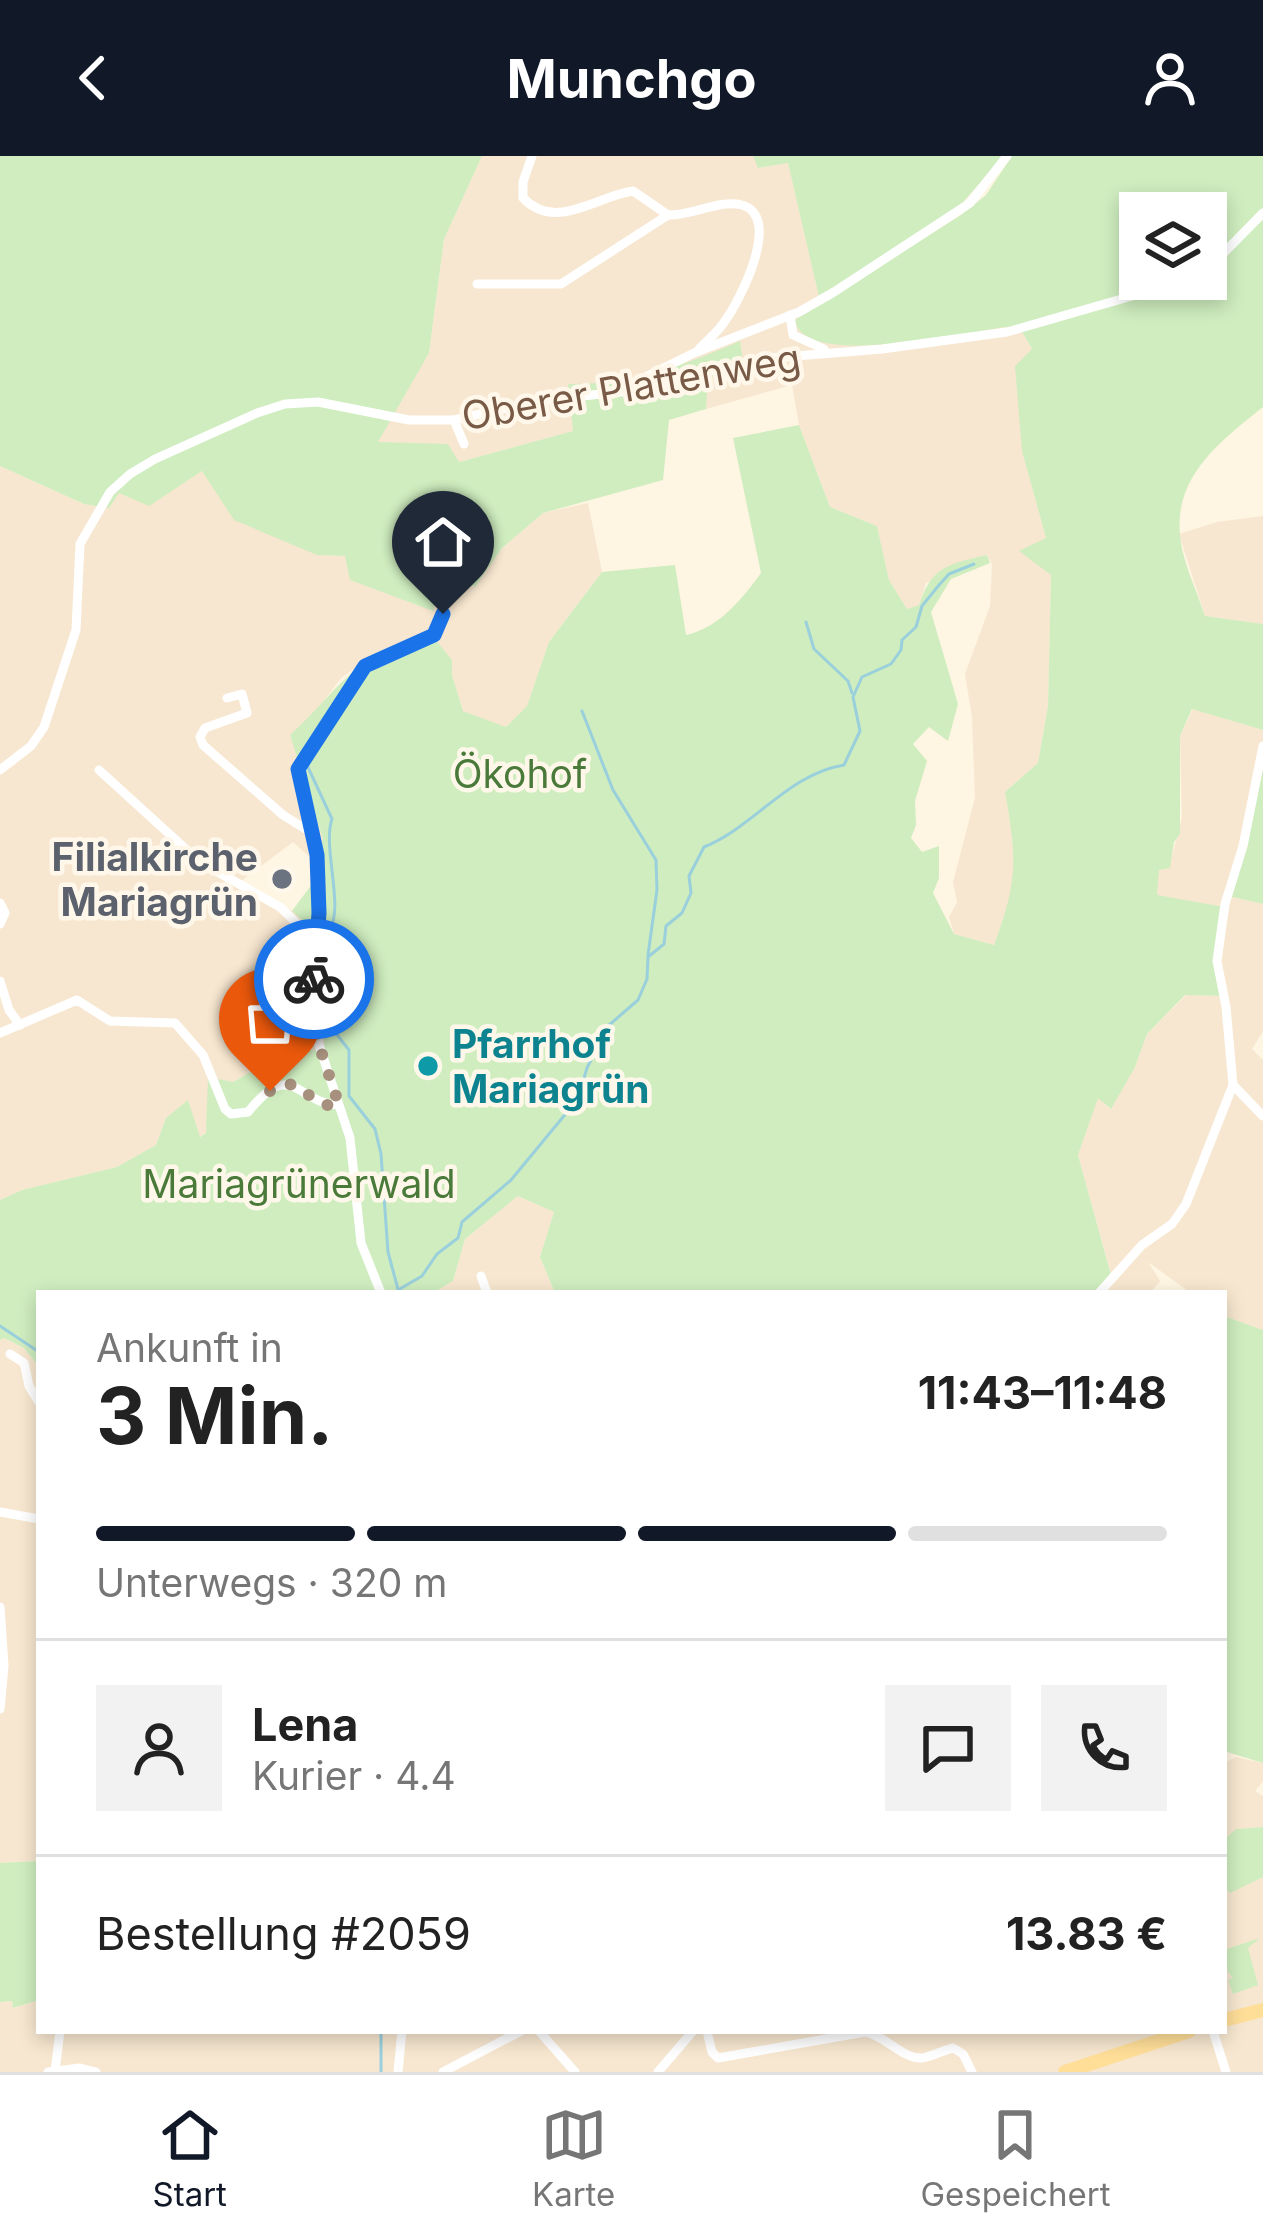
<!DOCTYPE html>
<html lang="de">
<head>
<meta charset="utf-8">
<style>
	body { margin:0; font-family:Inter,sans-serif; background:#f2f2f2; color:#222; height:100vh; display:flex; flex-direction:column; font-size:45px; white-space:nowrap }
	* { box-sizing:border-box; margin:0 }
	p { font-size:39px; color:#767676 }
	.icon { flex:none; width:66px; height:66px; fill:none; stroke:currentColor; stroke-width:2; stroke-linecap:round; stroke-linejoin:round }
	.map { position:relative; flex:1; overflow:hidden }
	.sheet { position:absolute; left:36px; top:1134px; width:1191px; height:744px; display:flex; flex-direction:column; background:#fff; border-radius:0px; box-shadow:0 6px 18px #0003 }
	.sheet>* { flex:none }
	.tools { position:absolute; left:1119px; top:36px; display:grid; gap:24px }
	.tools a { display:grid; place-items:center; width:108px; height:108px; border-radius:0px; background:#fff; box-shadow:0 6px 18px #0003; font-size:60px }
	.pin { position:absolute; display:grid; place-items:center; width:102px; height:102px; color:#fff; margin:-123px -51px; border-radius:50% 50% 50% 0; rotate:-45deg; box-shadow:0 0 12px #0007 }
	.pin .icon { rotate:45deg }
	.courier { position:absolute; display:grid; place-items:center; width:120px; height:120px; margin:-60px; border:9px solid #1a73e8; border-radius:50%; background:#fff; color:#222; box-shadow:0 3px 15px #0007 }
	.summary em { font-style:normal; font-weight:700 }
	.summary div { display:flex; flex-direction:column-reverse }
	.summary { display:flex; align-items:center; justify-content:space-between; height:204px; padding:0 60px }
	h1 { font-size:78px; font-weight:700; line-height:90px }
	.bar { display:grid; grid-template-columns:repeat(4,1fr); gap:18px 12px; align-content:center; height:144px; padding:0 60px }
	.bar i { height:15px; border-radius:9px; background:#e0e0e0 }
	.bar .on { background:#111827 }
	.bar p { grid-column:span 4 }
	.line { display:flex; align-items:center; gap:30px; padding:0 60px; border-top:3px solid #e0e0e0 }
	.line div { flex:1 }
	.round { display:grid; place-items:center; flex:none; width:126px; height:126px; border-radius:0px; background:#f2f2f2 }
	header { display:flex; justify-content:space-between; align-items:center; height:156px; padding:0 60px; background:#111827; color:#fff; font-size:54px; font-weight:700 }
	.tabs { display:flex; justify-content:space-around; align-items:center; height:168px; border-top:3px solid #e0e0e0; background:#fff; font-size:33px; color:#767676 }
	.tabs a { display:grid; justify-items:center; gap:6px }
	.tabs .on { color:#111827 }
	.map>svg:first-child { display:block }
</style>
</head>
<body>
<header><svg class="icon" aria-label="back" viewBox="0 0 24 24"><path d="M15 5l-7 7 7 7"/></svg>Munchgo<svg class="icon" aria-label="person" viewBox="0 0 24 24"><circle cx="12" cy="8" r="4"/><path d="M4 21q1-7 8-7t8 7"/></svg></header>
<div class="map">
<svg width="1263" height="1916" viewBox="0 0 1263 1916">
	<rect width="100%" height="100%" fill="#fef5e2"/>
	<g fill="#f7e7d0">
		<path d="M482,0H753L759,12L788,6L819,141L1021,174L1032,193L1022,294L1046,382L1051,418L1048,550L1038,607L1005,636L1014,686L1013,737L994,789L954,778L949,761L957,746L953,726L975,642L972,561L965,518L990,450L992,408L987,399L926,427L919,449L907,453L889,424L877,370L830,351L799,269L792,229L706,253L708,221L740,186L676,213L597,228H568L574,275L459,306L376,286L429,197L444,83Z"/>
		<path d="M0,310L84,348L118,336L149,349L202,315L317,399L345,400L432,455L442,428L465,426L475,431L502,392L543,357L588,347L602,416L549,486L527,551L505,572L463,555L452,519L380,495L341,522L315,557L291,579L323,683L313,704L293,686L241,725L292,755L320,780L328,781L324,893L282,898L233,926L206,977L199,981L188,945L166,962L156,989L117,1011L22,1034L0,1044Z"/>
		<path d="M1263,360V468L1205,460L1179,378L1217,366Z"/>
		<path d="M1193,553L1263,574V614L1258,613L1231,741L1263,748V875L1252,893L1263,904V1174L1224,1160V1137H1191L1148,1106L1160,1125L1150,1137H1093L1111,1118L1078,999L1098,941L1110,953L1135,911L1147,878L1186,839L1223,840L1218,818L1220,753L1157,740L1158,714L1169,711L1182,662L1180,580Z"/>
		<path d="M518,1040L554,1056L540,1101L555,1137H433L453,1125L465,1083Z"/>
		<path d="M4,1182L24,1192L39,1211V1705L0,1707V1184Z"/>
		<path d="M1236,1601L1263,1607V1625L1255,1635L1263,1640V1671L1236,1673L1224,1684V1607Z"/>
		<path d="M1263,1721V1916H0V1846L12,1845L14,1852L39,1844V1875H1224V1731L1230,1736Z"/>
	</g>
	<g fill="#cfedbf" fill-rule="evenodd">
		<path d="M0,0H482L444,83L429,197L378,286L448,288L459,306L573,275L568,228C630,229 684,210 740,185L744,214L708,221L706,253L669,264L663,324L543,357L502,392L475,431L465,426L460,432L442,428L433,455L350,424L345,400L317,399L234,364L202,315L149,350L119,337L109,352L84,348L0,310Z"/>
		<path d="M753,0H1003L959,51L819,141L788,7L758,12Z"/>
		<path d="M1012,0H1263V251C1222,284 1174,319 1180,379C1182,405 1197,435 1205,460L1263,468V574L1192,553L1180,580V678L1174,686L1170,712L1159,714L1157,739L1224,751L1258,613L1263,614V748L1232,741C1213,769 1218,808 1224,840L1185,839L1147,878L1135,911L1111,953L1098,942L1078,999L1111,1119L1093,1137H555L540,1101L554,1056L518,1040L465,1083L453,1125L433,1137H39V1211L24,1192L4,1182L0,1184V1044L22,1034L117,1011L156,989L166,962L188,944L200,981L206,977L208,921L233,926L282,898L324,893L328,782L320,780L292,755L312,728L313,705L323,683L290,579C334,540 367,481 434,482L452,504V519L463,555L506,571L527,550L549,486L602,416L675,409L686,479C719,472 743,442 761,417L733,282L799,269L830,351L877,370L889,424L907,453L919,449C932,409 950,408 987,399L990,407L951,423L931,456L958,548L948,585L929,571L913,588L927,605L915,645L916,669L911,682L922,696L939,690V722L933,737L954,778L994,789C1018,725 1017,703 1005,636L1038,607L1048,550L1051,419L1019,395L1046,382L1022,295L1015,210L1032,193L1021,174L1005,171C968,176 802,214 795,164L961,59L986,39ZM1140,57H1206V123H1140Z"/>
		<path d="M1224,1160L1263,1174V1607L1224,1595Z"/>
		<path d="M1263,1671V1721L1230,1737L1224,1731V1684L1236,1673Z"/>
		<path d="M39,1705V1844L13,1852L12,1845L0,1846V1707Z"/>
		<path d="M1260,1782L1248,1792L1258,1829L1233,1838L1228,1824L1233,1822L1228,1816L1224,1794Z"/>
	</g>
	<g fill="none" stroke-linecap="round" stroke-linejoin="round">
		<g stroke="#9acfdc" stroke-width="3">
			<path d="M806,466L814,493L848,525L852,537"/>
			<path d="M582,555L613,634L656,704L657,734L648,799"/>
			<path d="M306,607L332,663C322,691 345,753 329,774C337,798 339,846 331,871L349,894V940L375,973L381,998L388,1096L399,1137"/>
			<path d="M398,1134L422,1120L437,1098L458,1082L462,1066L511,1024L568,955L578,942L587,912L608,870L638,844L647,823L648,801L664,788L666,770L682,757L691,737L689,720L704,691C754,671 788,618 844,609L860,575L853,541L862,521L891,508L901,494L902,484L916,471L922,450L939,429L949,418L974,408"/>
			<path d="M0,1170L39,1196"/>
			<path d="M381,1916V1875"/>
		</g>
		<g stroke="#fff" stroke-width="9">
			<path d="M532,0L523,26V42C556,76 596,40 633,35L668,59C692,60 719,43 742,49C783,61 740,144 725,165C718,176 708,184 699,193"/>
			<path d="M1206,115L1263,57"/>
			<path d="M477,128H561L668,59"/>
			<path d="M790,159L793,179L824,193"/>
			<path d="M619,234L694,197L799,156L834,136L970,47L1007,0"/>
			<path d="M454,264L464,288"/>
			<path d="M227,542L242,538L247,557L205,572L200,581L203,589L283,659L315,679"/>
			<path d="M0,614L31,590L44,571L76,474L80,388L110,336L130,318L155,303L257,257L285,248L318,246L409,264H454L536,245L629,235L760,203L882,193L1007,176L1191,123"/>
			<path d="M99,614L200,706L280,751L316,786"/>
			<path d="M0,747L5,757L0,768"/>
			<path d="M0,825L9,854L20,869"/>
			<path d="M0,877L77,844L110,865L175,867L203,899L225,953L231,958L248,956C293,900 296,948 339,949"/>
			<path d="M1233,929L1263,960"/>
			<path d="M481,1120L487,1137"/>
			<path d="M381,1137L361,1087L350,982L318,886L313,838L319,757L317,699L298,613L365,510L434,479L450,435"/>
			<path d="M1099,1137L1142,1089L1172,1068L1186,1048L1233,929L1226,851L1217,805L1225,748L1243,690L1263,590"/>
			<path d="M10,1198L24,1207L29,1230L39,1246"/>
			<path d="M0,1356L39,1363"/>
			<path d="M0,1451L4,1510L0,1553"/>
			<path d="M539,1875L575,1916"/>
			<path d="M707,1875L712,1896L718,1902L865,1876C885,1879 902,1903 922,1902C931,1901 944,1894 953,1892L963,1898L972,1916"/>
			<path d="M1213,1875L1226,1916"/>
			<path d="M55,1915L60,1875"/>
			<path d="M48,1916L80,1912L96,1916"/>
			<path d="M398,1916L402,1875"/>
			<path d="M443,1916L521,1875"/>
			<path d="M658,1916L693,1875"/>
		</g>
		<g stroke="#ffde98" stroke-width="14">
			<path d="M1224,1864L1263,1854"/>
			<path d="M1065,1916L1189,1875"/>
		</g>
	</g>
	<g fill="none" stroke-linecap="round" stroke-linejoin="round">
		<path stroke="#a7907d" stroke-width="12" stroke-dasharray="0 21.6" d="M270,935L292,928L324,949H339L318,886L314,823"/>
		<path stroke="#1a73e8" stroke-width="15" d="M314,823L319,757L317,699L298,613L365,510L434,479L443,458"/>
	</g>
	<circle fill="#6b7280" stroke="#fff8ea" stroke-width="4.5" cx="282" cy="723" r="12"/>
	<circle fill="#0f9aa8" stroke="#fff8ea" stroke-width="4.5" cx="428" cy="910" r="12"/>
	<g text-anchor="middle" stroke-width="9" stroke-linejoin="round" paint-order="stroke">
		<g font-size="39" fill="#785a46" stroke="#fff8ea">
			<text transform="translate(631 231) rotate(-10)" y="14">Oberer Plattenweg</text>
		</g>
		<g font-size="39" fill="#4a7a3a" stroke="#fff8ea">
			<text x="520" y="632">Ökohof</text>
			<text x="299" y="1042">Mariagrünerwald</text>
		</g>
		<g font-size="39" font-weight="bold" fill="#5b616d" stroke="#fff8ea" text-anchor="end">
			<text x="258" y="715">Filialkirche<tspan x="258" dy="45">Mariagrün</tspan></text>
		</g>
		<g font-size="39" font-weight="bold" fill="#0d838f" stroke="#fff8ea" text-anchor="start">
			<text x="452" y="902">Pfarrhof<tspan x="452" dy="45">Mariagrün</tspan></text>
		</g>
	</g>
</svg>
<div class="tools">
<a><svg class="icon" aria-label="layers" viewBox="0 0 24 24"><path d="M12 4l9 5-9 5-9-5zM3 14l9 5 9-5"/></svg></a>
</div>
<div class="pin" style="left:270px;top:935px;background:#ea580c"><svg class="icon" aria-label="bag" viewBox="0 0 24 24"><path d="M5 8h14l-1 12H6zM9 8a3 3 0 0 1 6 0"/></svg></div>
<div class="pin" style="left:443px;top:458px;background:#1f2937"><svg class="icon" aria-label="home" viewBox="0 0 24 24"><path d="M3 11l9-7 9 7M6 9v11h12V9"/></svg></div>
<div class="courier" style="left:314px;top:823px"><svg class="icon" aria-label="bike" viewBox="0 0 24 24"><circle cx="6" cy="16" r="4"/><circle cx="18" cy="16" r="4"/><path d="M6 16l4-8h5l3 8M10 8l3 8H6M13 5h3"/></svg></div>
<section class="sheet">
<div class="summary"><div><h1>3 Min.</h1><p>Ankunft in</p></div><em>11:43–11:48</em></div>
<div class="bar"><i class="on"></i><i class="on"></i><i class="on"></i><i></i><p>Unterwegs · 320 m</p></div>
<div class="line" style="height:216px"><a class="round"><svg class="icon" aria-label="person" viewBox="0 0 24 24"><circle cx="12" cy="8" r="4"/><path d="M4 21q1-7 8-7t8 7"/></svg></a><div><b>Lena</b><p>Kurier · 4.4</p></div><a class="round"><svg class="icon" aria-label="chat" viewBox="0 0 24 24"><path d="M4 5h16v11H9l-5 4z"/></svg></a><a class="round"><svg class="icon" aria-label="phone" viewBox="0 0 24 24"><path d="M5 4h4l2 5-3 2q2 4 5 5l2-3 5 2v4C11 20 4 13 5 4z"/></svg></a></div>
<div class="line" style="height:156px"><div>Bestellung #2059</div><b>13.83 €</b></div>
</section>
</div>
<nav class="tabs">
<a class="on"><svg class="icon" aria-label="home" viewBox="0 0 24 24"><path d="M3 11l9-7 9 7M6 9v11h12V9"/></svg>Start</a>
<a><svg class="icon" aria-label="map" viewBox="0 0 24 24"><path d="M3 6l6-2 6 2 6-2v14l-6 2-6-2-6 2zM9 4v14M15 6v14"/></svg>Karte</a>
<a><svg class="icon" aria-label="saved" viewBox="0 0 24 24"><path d="M7 4h10v16l-5-4-5 4z"/></svg>Gespeichert</a>
</nav>
</body>
</html>
